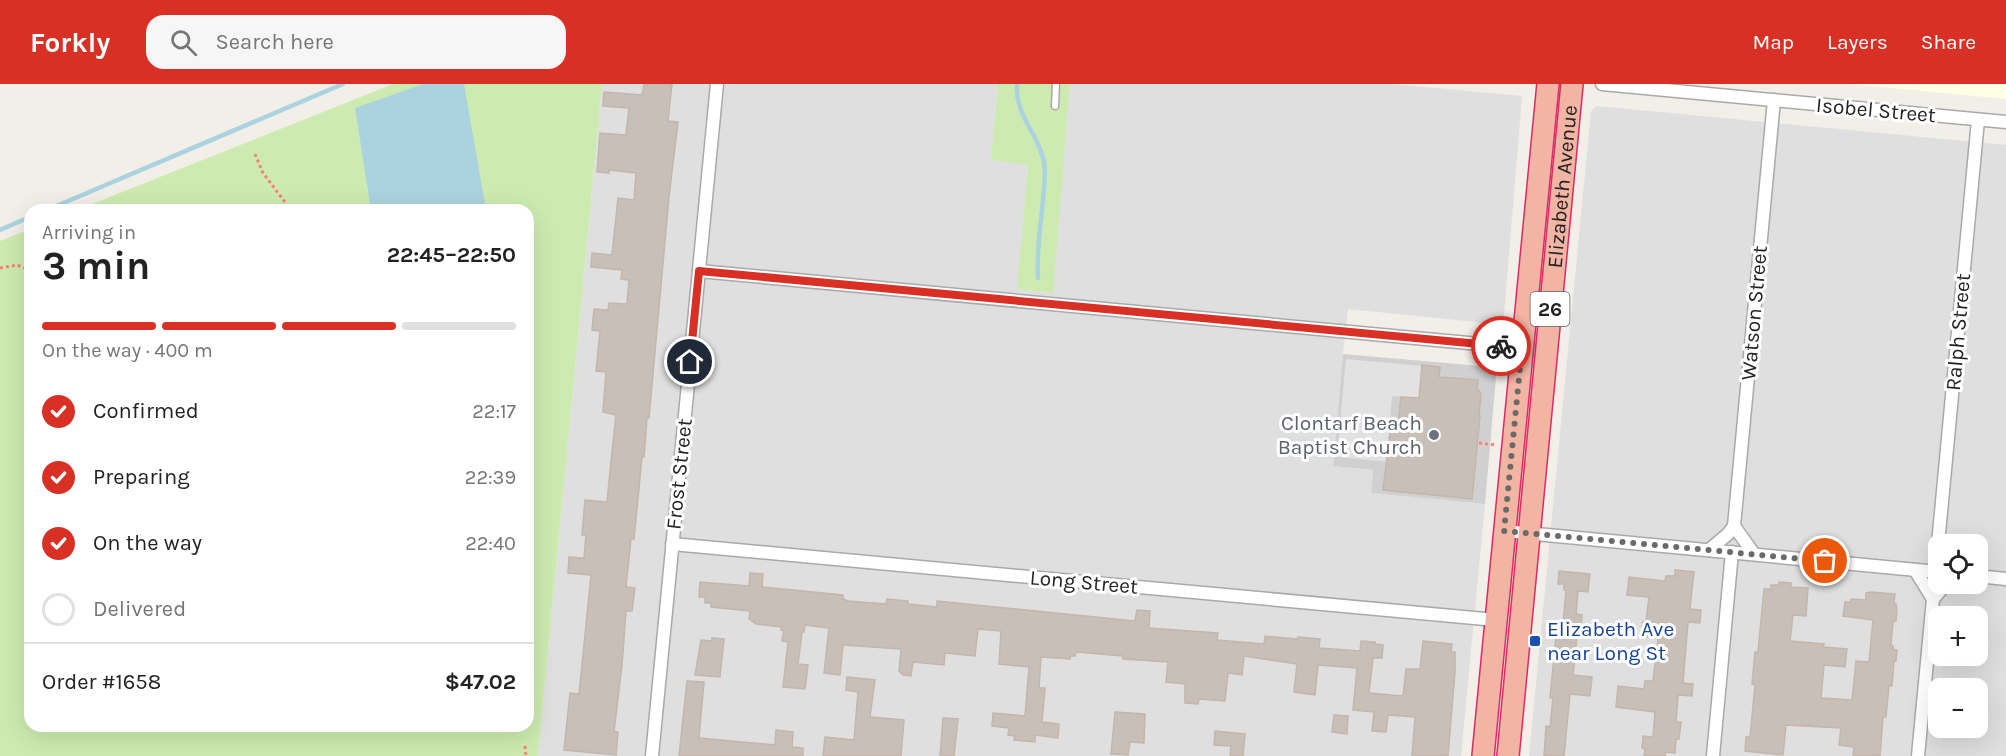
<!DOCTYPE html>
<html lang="en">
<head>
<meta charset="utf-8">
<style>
	body { margin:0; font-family:Karla,sans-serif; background:#f6f6f6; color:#222; height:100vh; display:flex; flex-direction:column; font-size:22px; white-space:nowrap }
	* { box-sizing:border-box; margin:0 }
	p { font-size:20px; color:#767676 }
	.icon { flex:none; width:33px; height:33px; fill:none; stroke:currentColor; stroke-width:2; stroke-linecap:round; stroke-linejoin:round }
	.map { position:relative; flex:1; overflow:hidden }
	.drawer { position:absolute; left:24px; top:120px; width:510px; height:528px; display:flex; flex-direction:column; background:#fff; border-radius:18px; box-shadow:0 6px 24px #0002 }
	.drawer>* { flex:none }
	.tools { position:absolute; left:1928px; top:450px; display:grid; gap:12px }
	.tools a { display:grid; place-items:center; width:60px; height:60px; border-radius:12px; background:#fff; box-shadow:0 6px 24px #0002; font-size:30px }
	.pin { position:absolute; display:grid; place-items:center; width:51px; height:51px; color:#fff; margin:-26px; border:3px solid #fff; border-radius:50%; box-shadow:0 2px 6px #0007 }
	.courier { position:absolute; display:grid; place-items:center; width:60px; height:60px; margin:-30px; border:4px solid #d93025; border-radius:50%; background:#fff; color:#222; box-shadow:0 2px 8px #0007 }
	.headline em { font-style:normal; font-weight:700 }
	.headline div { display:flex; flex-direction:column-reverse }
	.headline { display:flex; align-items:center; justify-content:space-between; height:102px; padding:0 18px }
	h1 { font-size:39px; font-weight:700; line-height:45px }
	.bar { display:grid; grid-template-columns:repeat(4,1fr); gap:9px 6px; align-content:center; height:72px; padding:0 18px }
	.bar i { height:8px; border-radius:4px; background:#e0e0e0 }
	.bar .on { background:#d93025 }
	.bar p { grid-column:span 4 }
	.line { display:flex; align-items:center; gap:15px; padding:0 18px; border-top:2px solid #e0e0e0 }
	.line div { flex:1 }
	ol { padding:0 18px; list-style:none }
	li { display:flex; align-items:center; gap:18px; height:66px }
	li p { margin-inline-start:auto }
	li .icon { padding:6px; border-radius:50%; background:#d93025; color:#fff; stroke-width:4 }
	li:last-child { color:#767676 }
	li i { width:33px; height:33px; border:3px solid #e0e0e0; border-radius:50% }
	header { display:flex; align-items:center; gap:36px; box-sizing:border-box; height:84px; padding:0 30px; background:#d93025; color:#fff }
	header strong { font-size:28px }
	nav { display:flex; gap:33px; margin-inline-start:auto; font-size:21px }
	.search { width:420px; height:54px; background:#f6f6f6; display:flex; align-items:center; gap:15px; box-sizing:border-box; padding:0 21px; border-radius:18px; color:#767676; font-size:22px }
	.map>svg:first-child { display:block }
</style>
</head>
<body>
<header>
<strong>Forkly</strong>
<div class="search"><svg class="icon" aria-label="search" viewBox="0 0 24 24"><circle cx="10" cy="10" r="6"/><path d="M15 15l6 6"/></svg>Search here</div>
<nav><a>Map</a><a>Layers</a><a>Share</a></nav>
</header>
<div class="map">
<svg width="2006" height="672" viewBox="0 0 2006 672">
	<rect width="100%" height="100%" fill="#f2efe9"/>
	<g fill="#e0dfdf" fill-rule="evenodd">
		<path d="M602,0H998L991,76L1028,80L1018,205L1052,209L1070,0H1392L1522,12L1504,231L1496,240L1348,225L1343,270L1333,382L1373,386L1371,409L1485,420L1461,672H538Z"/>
		<path d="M1597,22L2006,61V672H1529L1591,27ZM1938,460H1977V500H1938ZM1938,532H1977V572H1938ZM1938,604H1977V644H1938Z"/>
	</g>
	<path fill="#ffffe5" d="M1850,0H2006V15Z"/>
	<path fill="#d0d0d0" d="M1343,270L1492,283L1496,293L1485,420L1371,409L1373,386L1333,382Z"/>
	<g fill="#cdebb0">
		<path d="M393,0H602L538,672H0V157L30,145V642H528V126H77Z"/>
		<path d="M998,0H1070L1053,209L1017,205L1028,81L991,76Z"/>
	</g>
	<path fill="#e2e2e2" d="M1346,275L1422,282L1419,314L1392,312L1388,361L1394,362L1392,378L1337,373Z"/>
	<path fill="#aad3df" d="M423,0H464L486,126H371L355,24Z"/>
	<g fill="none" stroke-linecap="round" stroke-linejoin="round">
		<g stroke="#aad3df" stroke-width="4.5">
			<path d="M1017,0C1015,33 1038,48 1044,78C1046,90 1044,103 1043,115C1041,141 1036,168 1038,194"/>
			<path d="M47,126L343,0"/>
			<path d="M0,146L30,133"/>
		</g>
	</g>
	<g fill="#c7bfb8" stroke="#c4b6ab" stroke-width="1.5">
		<path d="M644,0H672L668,37L678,38L669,113L649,334H647L644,373H642L634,455H631L626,503L635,504L632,527H626L622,581L614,648H618L616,671L564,666L570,609L579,610L591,491L568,489L569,473L584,474L586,451H582L585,416L607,418L611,377L616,331L603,328L606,288L596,287L600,247L592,246L594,225L608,226L609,219L627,220L629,196L621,195L622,186L591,183L592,169L612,171L618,114L634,116L636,89L609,86V89L597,88L600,49L626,51L629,24L603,22L604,8L642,11Z"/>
		<path d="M1422,281L1440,283L1439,293L1478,296L1477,305L1481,309L1479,331L1480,332L1472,415L1383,406L1391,341L1398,342L1401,313L1419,314Z"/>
		<path d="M1675,486L1694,488L1690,525L1701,526L1700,539L1688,538L1683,599L1693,600L1692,612L1678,611L1676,638H1681L1679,655H1676L1675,669L1666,668L1665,672H1644L1645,665L1642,664L1643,652L1653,653L1655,628L1616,623L1618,602L1644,605L1645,597H1653L1658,555L1641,552L1643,537H1646L1649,513L1627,511L1629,493L1665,497L1666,492H1675Z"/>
		<path d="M1559,487L1590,490L1588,508L1578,507L1576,530L1582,531L1581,544H1578L1573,591L1592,593L1590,612L1570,610L1564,672H1544L1546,642L1550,643L1553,614H1550L1556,551L1562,552L1566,506H1564V500H1558Z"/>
		<path d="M750,489L763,490L762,503L843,511V515L848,517L886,520L887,515L908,517V520L937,523V517L1135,537L1137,526L1150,527L1149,544L1218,549L1217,556L1264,560L1265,552L1298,555V553L1320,555L1319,564L1360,567L1361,557L1375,558V560L1383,561L1382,574H1373L1369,609L1403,612L1406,585H1420L1423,557L1452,560L1451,568H1455V588L1448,672H1412L1415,633L1388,631L1386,648L1372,647L1374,628L1353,626L1357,584L1318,581L1315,611L1294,608L1297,580L1244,572L1242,591L1228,589L1225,617L1199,615L1198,620L1185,619V600L1166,598L1168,578L1123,575V572L1076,568L1075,572H1070V575L1041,573L1039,604H1045L1042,638L1059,640L1058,654L1035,651V658L1014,656L1015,652L1008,651L1009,644L992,642L993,629L1025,632L1029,583L999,580L1001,547L978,545L975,572L945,569L944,581L913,578L911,592L903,591L899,587L901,565L843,561L840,591L824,589L829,544L805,541L804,548H802L798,580L808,581L805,605L783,603L788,558L782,557L784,546H781L782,543L756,540L749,535L750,527L711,523V519H705V513H699L700,498L749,502Z"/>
		<path d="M1779,498L1791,499V503L1808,504L1806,532L1793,531L1790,557L1824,560L1823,563L1847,565L1845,583L1824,581L1821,614L1852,616L1856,577L1869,578L1873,536L1843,532L1845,518H1851V515L1866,516V509L1871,508L1895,510L1894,520H1896L1897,526L1896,537H1893L1891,561L1893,562V565L1897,566L1896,577H1894L1892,602H1889L1886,633H1883L1880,672H1853L1854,663L1839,661L1841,644L1786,641L1783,671L1745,667L1746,653H1750L1755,601L1752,600L1755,568H1758L1764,505H1771V501H1779Z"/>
		<path d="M712,554L724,555L720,593L695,591L701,556L712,557Z"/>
		<path d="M847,593L875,596L870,633L904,636L901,672H823L825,653L854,656L858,608L846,606Z"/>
		<path d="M687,597L704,598L699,654L775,661L776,646L793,648L792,663L803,664V672H679Z"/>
		<path d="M1115,628L1145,630L1144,659L1130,658L1128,671L1111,670Z"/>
		<path d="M1334,631L1348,632L1347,650L1332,648Z"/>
		<path d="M943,634L958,635L954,672H940Z"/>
		<path d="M1215,647L1245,650L1243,672H1230L1231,662L1214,661Z"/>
	</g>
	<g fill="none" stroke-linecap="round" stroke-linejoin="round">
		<defs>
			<path id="service" d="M1055,22L1056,0"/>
			<g id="minor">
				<path d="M1602,0L2006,38"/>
				<path d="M699,187L1522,264"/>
				<path d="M1734,442L1754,470"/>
				<path d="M1504,447L1938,488"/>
				<path d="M672,460L1496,536"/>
				<path d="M1938,460L1978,36"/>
				<path d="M1709,466L1728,450L1734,442L1774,16"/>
				<path d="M1915,486L1933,515L1918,672"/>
				<path d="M1936,488L1938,464"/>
				<path d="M1977,492L2006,495"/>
				<path d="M1933,515L1946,500"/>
				<path d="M652,672L717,0"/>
				<path d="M1713,672L1732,468"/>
			</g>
			<g id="trunk">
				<path d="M1483,672L1548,0"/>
				<path id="s1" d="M1508,672L1572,0"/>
			</g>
		</defs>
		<use href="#service" stroke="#a9a9a9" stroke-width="9"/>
		<use href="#minor" stroke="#a9a9a9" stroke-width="15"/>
		<use href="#trunk" stroke="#dc2a67" stroke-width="24"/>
		<g stroke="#fa8072" stroke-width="3" stroke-dasharray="3 3" stroke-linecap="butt">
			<path d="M255,70L263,89L291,126"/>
			<path d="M0,184L17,181L30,186"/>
			<path d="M1479,359L1495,361"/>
			<path d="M525,662L526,672"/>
		</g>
		<use href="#service" stroke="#fff" stroke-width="6"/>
		<use href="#minor" stroke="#fff" stroke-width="12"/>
		<use href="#trunk" stroke="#f2b4a3" stroke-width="21"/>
	</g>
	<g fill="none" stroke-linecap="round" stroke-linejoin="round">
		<path stroke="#6b6a68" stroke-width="6" stroke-dasharray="0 10.8" d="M1501,262L1522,264L1504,447L1825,477"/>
		<path stroke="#d93025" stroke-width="8" d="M690,278L699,187L1501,262"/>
	</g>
	<circle fill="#6b7280" stroke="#fff" stroke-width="2" cx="1434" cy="351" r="6"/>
	<rect fill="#1a4fb4" stroke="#fff" stroke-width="2" x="1529" y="551" width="12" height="12" rx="3"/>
	<g text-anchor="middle" stroke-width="6" stroke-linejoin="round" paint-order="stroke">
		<rect fill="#fff" stroke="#646464" stroke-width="1.5" x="1530.5" y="208" width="39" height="34" rx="4.5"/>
		<g font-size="20" font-weight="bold" fill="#222">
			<text x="1550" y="232">26</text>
		</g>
		<g font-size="21" fill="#222" stroke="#fff">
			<text transform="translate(1876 26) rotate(5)" y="7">Isobel Street</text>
			<text dy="7" stroke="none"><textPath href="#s1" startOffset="572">Elizabeth Avenue</textPath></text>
			<text transform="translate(1754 229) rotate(-85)" y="7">Watson Street</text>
			<text transform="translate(1958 248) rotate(-85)" y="7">Ralph Street</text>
			<text transform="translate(679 390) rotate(-84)" y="7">Frost Street</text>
			<text transform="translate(1084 498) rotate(5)" y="7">Long Street</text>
		</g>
		<g font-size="21" fill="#5b616d" stroke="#fff" text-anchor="end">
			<text x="1422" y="346">Clontarf Beach<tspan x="1422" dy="24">Baptist Church</tspan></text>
		</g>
		<g font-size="21" fill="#164399" stroke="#fff" text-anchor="start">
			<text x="1547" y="552">Elizabeth Ave<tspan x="1547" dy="24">near Long St</tspan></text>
		</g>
	</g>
</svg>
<div class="tools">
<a><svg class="icon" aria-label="locate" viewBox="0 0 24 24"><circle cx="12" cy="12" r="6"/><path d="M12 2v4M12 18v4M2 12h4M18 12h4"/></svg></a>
<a>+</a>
<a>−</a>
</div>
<div class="pin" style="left:1825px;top:477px;background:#ea580c"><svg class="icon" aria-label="bag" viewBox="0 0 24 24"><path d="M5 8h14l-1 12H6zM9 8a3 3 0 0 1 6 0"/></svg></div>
<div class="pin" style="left:690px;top:278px;background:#1f2937"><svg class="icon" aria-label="home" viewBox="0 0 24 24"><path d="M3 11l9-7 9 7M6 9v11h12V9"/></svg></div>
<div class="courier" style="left:1501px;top:262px"><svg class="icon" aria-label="bike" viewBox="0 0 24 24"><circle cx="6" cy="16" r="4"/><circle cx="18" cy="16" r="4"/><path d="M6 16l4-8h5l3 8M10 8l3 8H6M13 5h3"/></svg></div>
<section class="drawer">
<div class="headline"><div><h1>3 min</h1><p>Arriving in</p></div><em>22:45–22:50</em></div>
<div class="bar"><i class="on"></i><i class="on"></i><i class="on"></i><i></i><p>On the way · 400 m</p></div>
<ol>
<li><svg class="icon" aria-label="check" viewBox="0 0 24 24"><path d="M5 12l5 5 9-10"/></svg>Confirmed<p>22:17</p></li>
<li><svg class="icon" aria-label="check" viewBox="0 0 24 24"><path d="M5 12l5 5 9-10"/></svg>Preparing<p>22:39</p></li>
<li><svg class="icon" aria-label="check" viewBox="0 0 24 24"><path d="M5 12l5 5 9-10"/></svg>On the way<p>22:40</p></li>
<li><i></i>Delivered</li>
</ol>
<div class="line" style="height:78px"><div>Order #1658</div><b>$47.02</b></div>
</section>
</div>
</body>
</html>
